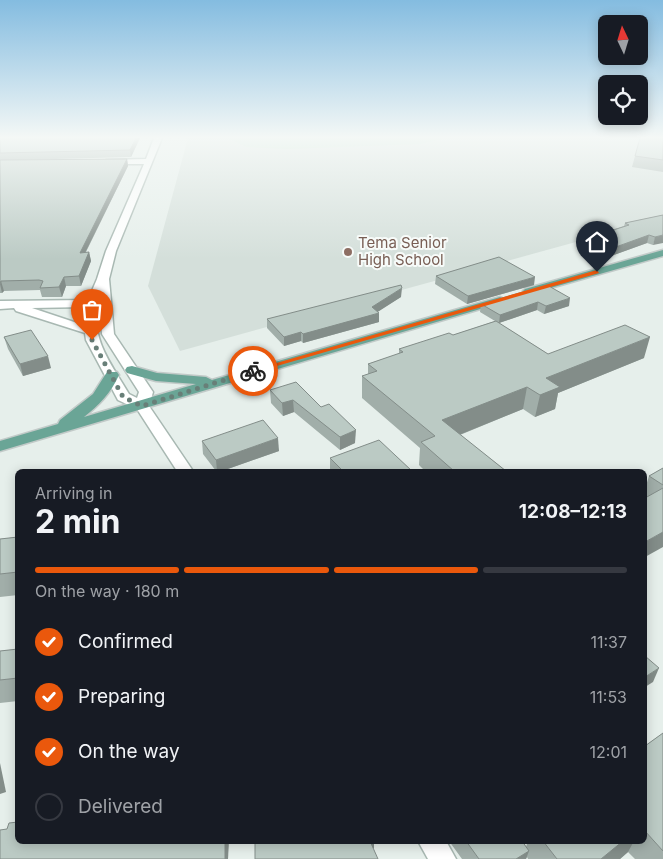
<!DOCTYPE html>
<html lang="en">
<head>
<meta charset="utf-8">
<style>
	body { margin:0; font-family:Inter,sans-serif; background:#242831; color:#f1f3f6; height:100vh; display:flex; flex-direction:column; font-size:19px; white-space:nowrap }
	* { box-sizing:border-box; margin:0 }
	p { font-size:16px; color:#9ea1a6 }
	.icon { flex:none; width:28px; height:28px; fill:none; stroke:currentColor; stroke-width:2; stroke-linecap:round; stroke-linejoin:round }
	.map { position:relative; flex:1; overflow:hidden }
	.drawer { position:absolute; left:15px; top:469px; width:632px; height:375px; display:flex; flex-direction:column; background:#171b24; border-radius:8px; box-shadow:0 2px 12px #0003 }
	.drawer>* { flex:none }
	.needle { width:32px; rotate:356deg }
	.buttons { position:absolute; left:598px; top:15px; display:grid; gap:10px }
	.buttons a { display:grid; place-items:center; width:50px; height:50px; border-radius:8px; background:#171b24; box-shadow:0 2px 12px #0003; font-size:25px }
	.pin { position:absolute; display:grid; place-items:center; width:42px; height:42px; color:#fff; margin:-51px -21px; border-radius:50% 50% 50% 0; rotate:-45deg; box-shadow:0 0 5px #0007 }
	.pin .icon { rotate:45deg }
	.courier { position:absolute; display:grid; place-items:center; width:50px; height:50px; margin:-25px; border:4px solid #ea580c; border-radius:50%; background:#fff; color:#222; box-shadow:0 1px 6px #0007 }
	.headline em { font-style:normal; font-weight:700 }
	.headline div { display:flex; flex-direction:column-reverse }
	.headline { display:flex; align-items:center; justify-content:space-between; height:85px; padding:0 20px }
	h1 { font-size:32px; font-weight:700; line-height:38px }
	.bar { display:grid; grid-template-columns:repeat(4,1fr); gap:8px 5px; align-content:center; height:60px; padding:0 20px }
	.bar i { height:6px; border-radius:4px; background:#363941 }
	.bar .selected { background:#ea580c }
	.bar p { grid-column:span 4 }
	ol { padding:0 20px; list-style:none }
	li { display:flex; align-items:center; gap:15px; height:55px }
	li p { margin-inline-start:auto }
	li .icon { padding:5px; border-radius:50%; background:#ea580c; color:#fff; stroke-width:4 }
	li:last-child { color:#9ea1a6 }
	li i { width:28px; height:28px; border:2px solid #363941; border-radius:50% }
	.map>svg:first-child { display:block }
</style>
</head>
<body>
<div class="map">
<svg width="663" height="859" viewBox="0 0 663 859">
	<rect width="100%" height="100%" fill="#e6efeb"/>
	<path fill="#d4dfda" d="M188,138H663V218L180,351L148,286Z"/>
	<path fill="#bfe0c8" d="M227,138H446L421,144L288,149L246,147Z"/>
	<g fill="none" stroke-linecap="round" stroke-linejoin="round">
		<defs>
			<g id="minor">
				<path d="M154,138H162L116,251L109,279L114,334L153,392L149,406L193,471H177L137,409L118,400L86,340L85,333L16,311L14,308L0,309V301L88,300L97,279L106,251L144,164H106L102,162L106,160L146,159ZM86,307L83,325L32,308ZM97,307H100L102,334L139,392L137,398L129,394C112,365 92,342 97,307Z"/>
				<path d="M418,841H446L456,859H428Z"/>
			</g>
			<g id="major">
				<path d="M663,250V256L533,293H525L523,291L525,289Z"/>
				<path d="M500,297L506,300L504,302L0,451V441L58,424L60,420L93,394L107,372H117L119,375C111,393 99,405 84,417L196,384L156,381L127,373L125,370L127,367L132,366L157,373L206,377L212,380Z"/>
			</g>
		</defs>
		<use href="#minor" stroke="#a8b8b2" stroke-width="3"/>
		<use href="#major" stroke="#c2cac8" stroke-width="3"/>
		<use href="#minor" fill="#fff" fill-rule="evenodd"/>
		<use href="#major" fill="#6aa596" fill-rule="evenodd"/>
	</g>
	<g fill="#a1aea9">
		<path d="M0,138H140L131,157L18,160L127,159L128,166L86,252H89L91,261L81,286H66L62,297H42L40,290L4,291L2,293H0Z"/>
		<path d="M663,138V172L632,167L635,156Z"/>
		<path d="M663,215L653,245L647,243L611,256L586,246L588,238L624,226L625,223Z"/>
		<path d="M436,276L534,285L467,304L435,284Z"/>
		<path d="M547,285L569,306L544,314L537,310L499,323L548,354L644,358L558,393L555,409L535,417L523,409L460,435L506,471H425L419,465L420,448L362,398V376L368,374V364L399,354V349L453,335L495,321L480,312L481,304Z"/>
		<path d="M401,297L378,311L379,322L303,343L301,341L284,346L267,328V319Z"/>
		<path d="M4,337L51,368L23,376L8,349Z"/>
		<path d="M270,390L321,407L355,443L340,450L294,412L283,416L271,403Z"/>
		<path d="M202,441L279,451L222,471H216L203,454Z"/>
		<path d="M330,458L343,471H330Z"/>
		<path d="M663,468V547L647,497L645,495V489L649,476Z"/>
		<path d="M18,537V595L0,597V539Z"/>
		<path d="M18,649V701L0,703V651Z"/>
		<path d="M663,733V859H635L628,852L620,859H528L527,857L526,859H462L449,841H522L526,847L528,841H645V746Z"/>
	</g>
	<g fill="#838d89">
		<path d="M136,138H140L131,157L130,150Z"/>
		<path d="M127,159L128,166L81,261L80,253Z"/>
		<path d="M649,235L647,243L611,256L613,248Z"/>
		<path d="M663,235V243L653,245L655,237Z"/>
		<path d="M89,252L91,261L81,286L79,276Z"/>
		<path d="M64,277L66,286L62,297L59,287Z"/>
		<path d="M535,277L534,285L467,304L468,296Z"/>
		<path d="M1,281L4,291L2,293L0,284Z"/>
		<path d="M402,288L401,297L373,315L379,313V322L303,343V334L372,307Z"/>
		<path d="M570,298L569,306L544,314L546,306Z"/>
		<path d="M538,302L537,310L499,323L500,315Z"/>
		<path d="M301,332V341L284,346V337Z"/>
		<path d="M650,337L644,358L558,393L555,409L535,417L540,395L546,378Z"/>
		<path d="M48,356L51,368L23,376L20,364Z"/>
		<path d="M527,387L523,409L439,443L442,420Z"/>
		<path d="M293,400L294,412L283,416L282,403Z"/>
		<path d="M356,430L355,443L340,450V437Z"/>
		<path d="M278,438L279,451L222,471H217L216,460Z"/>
		<path d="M663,532V547L645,557V542Z"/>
		<path d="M659,668L653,682L645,687V677Z"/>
		<path d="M0,763L6,792L0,794Z"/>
		<path d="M225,841H229L228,859H225Z"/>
		<path d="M367,841H374V848L367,851Z"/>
		<path d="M623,841H634L628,852L620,859H601Z"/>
		<path d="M529,851L526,859H516Z"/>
	</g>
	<g fill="#bbcac4" stroke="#838d89">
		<path d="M0,138H136L130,150L0,153Z"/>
		<path d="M640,138H663V160L635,156Z"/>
		<path d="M127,159L80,253L89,252L79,276L64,277L59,287L40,288L43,281L39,280L1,281L0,283V160Z"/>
		<path d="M663,215V235L655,237L649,235L613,248L588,238L629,225L625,223Z"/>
		<path d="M499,257L535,277L468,296L436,276Z"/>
		<path d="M401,285L402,288L372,307L379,313L303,334L301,332L284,337L267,319Z"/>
		<path d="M547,285L570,298L546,306L538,302L500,315L481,304Z"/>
		<path d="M496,321L548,354L625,325L650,337L546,378L560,387L540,395L527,387L442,420L506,471H454L421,442L435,436L362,376L377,371L368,364L403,352L399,349L449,333L453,335Z"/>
		<path d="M31,330L48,356L20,364L4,337Z"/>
		<path d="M296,382L321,407L329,404L356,430L340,437L293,400L282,403L270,390Z"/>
		<path d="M263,420L278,438L216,460L202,441Z"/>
		<path d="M379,440L412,471H343L330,458Z"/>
		<path d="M663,468V485L649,476Z"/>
		<path d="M663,488V532L645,542V498Z"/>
		<path d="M18,537V572L0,574V539Z"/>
		<path d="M18,649V678L0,680V651Z"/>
		<path d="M645,656L659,668L645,677Z"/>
		<path d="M663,733V851L645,831V746Z"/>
		<path d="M18,822V841H225V859H0V830L7,829L9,823Z"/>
		<path d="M255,841H370L378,859H255Z"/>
		<path d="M466,841H522L529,851L516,859H479Z"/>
		<path d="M543,841H623L601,859H557Z"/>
	</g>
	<linearGradient id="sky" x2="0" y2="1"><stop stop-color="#84bce0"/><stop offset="0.53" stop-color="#f4f8f6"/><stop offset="1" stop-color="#f4f8f6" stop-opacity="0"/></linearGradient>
	<rect width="663" height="259" fill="url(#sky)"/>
	<path fill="#ea580c" d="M597,270L599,273L256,372L249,371Z"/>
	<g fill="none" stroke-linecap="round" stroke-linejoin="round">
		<path stroke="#687f78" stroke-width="5" stroke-dasharray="0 9" d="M92,340L123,397L142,406L253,371"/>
	</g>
	<circle fill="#8d6e63" stroke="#f7fbf9" stroke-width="2" cx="348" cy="252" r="5"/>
	<g text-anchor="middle" stroke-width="4" stroke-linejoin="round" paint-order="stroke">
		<g font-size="15" fill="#785e54" stroke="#f7fbf9" text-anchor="start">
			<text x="358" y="248">Tema Senior<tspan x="358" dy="17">High School</tspan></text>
		</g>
	</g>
</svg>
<div class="buttons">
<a><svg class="needle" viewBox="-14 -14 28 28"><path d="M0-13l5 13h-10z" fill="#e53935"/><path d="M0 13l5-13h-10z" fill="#9ea1a6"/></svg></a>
<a><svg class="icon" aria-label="locate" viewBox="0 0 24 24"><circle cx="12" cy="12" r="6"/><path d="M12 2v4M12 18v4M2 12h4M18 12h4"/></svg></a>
</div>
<div class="pin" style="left:92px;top:340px;background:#ea580c"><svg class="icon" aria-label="bag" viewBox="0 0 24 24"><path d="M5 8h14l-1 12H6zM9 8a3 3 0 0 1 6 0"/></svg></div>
<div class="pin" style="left:597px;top:272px;background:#1f2937"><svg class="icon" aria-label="home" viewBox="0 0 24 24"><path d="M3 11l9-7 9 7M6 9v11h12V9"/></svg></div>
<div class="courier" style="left:253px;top:371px"><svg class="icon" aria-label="bike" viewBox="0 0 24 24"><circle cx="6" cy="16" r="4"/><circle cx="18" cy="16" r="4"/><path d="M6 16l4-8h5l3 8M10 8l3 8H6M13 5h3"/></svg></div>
<section class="drawer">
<div class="headline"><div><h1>2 min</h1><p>Arriving in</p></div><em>12:08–12:13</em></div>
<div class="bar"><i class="selected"></i><i class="selected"></i><i class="selected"></i><i></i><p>On the way · 180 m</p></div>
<ol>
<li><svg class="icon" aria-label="check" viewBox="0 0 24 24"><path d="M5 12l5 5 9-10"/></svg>Confirmed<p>11:37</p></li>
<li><svg class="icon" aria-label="check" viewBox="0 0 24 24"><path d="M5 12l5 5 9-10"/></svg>Preparing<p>11:53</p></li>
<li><svg class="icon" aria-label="check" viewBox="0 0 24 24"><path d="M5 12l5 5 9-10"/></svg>On the way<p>12:01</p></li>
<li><i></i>Delivered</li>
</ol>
</section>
</div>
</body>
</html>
